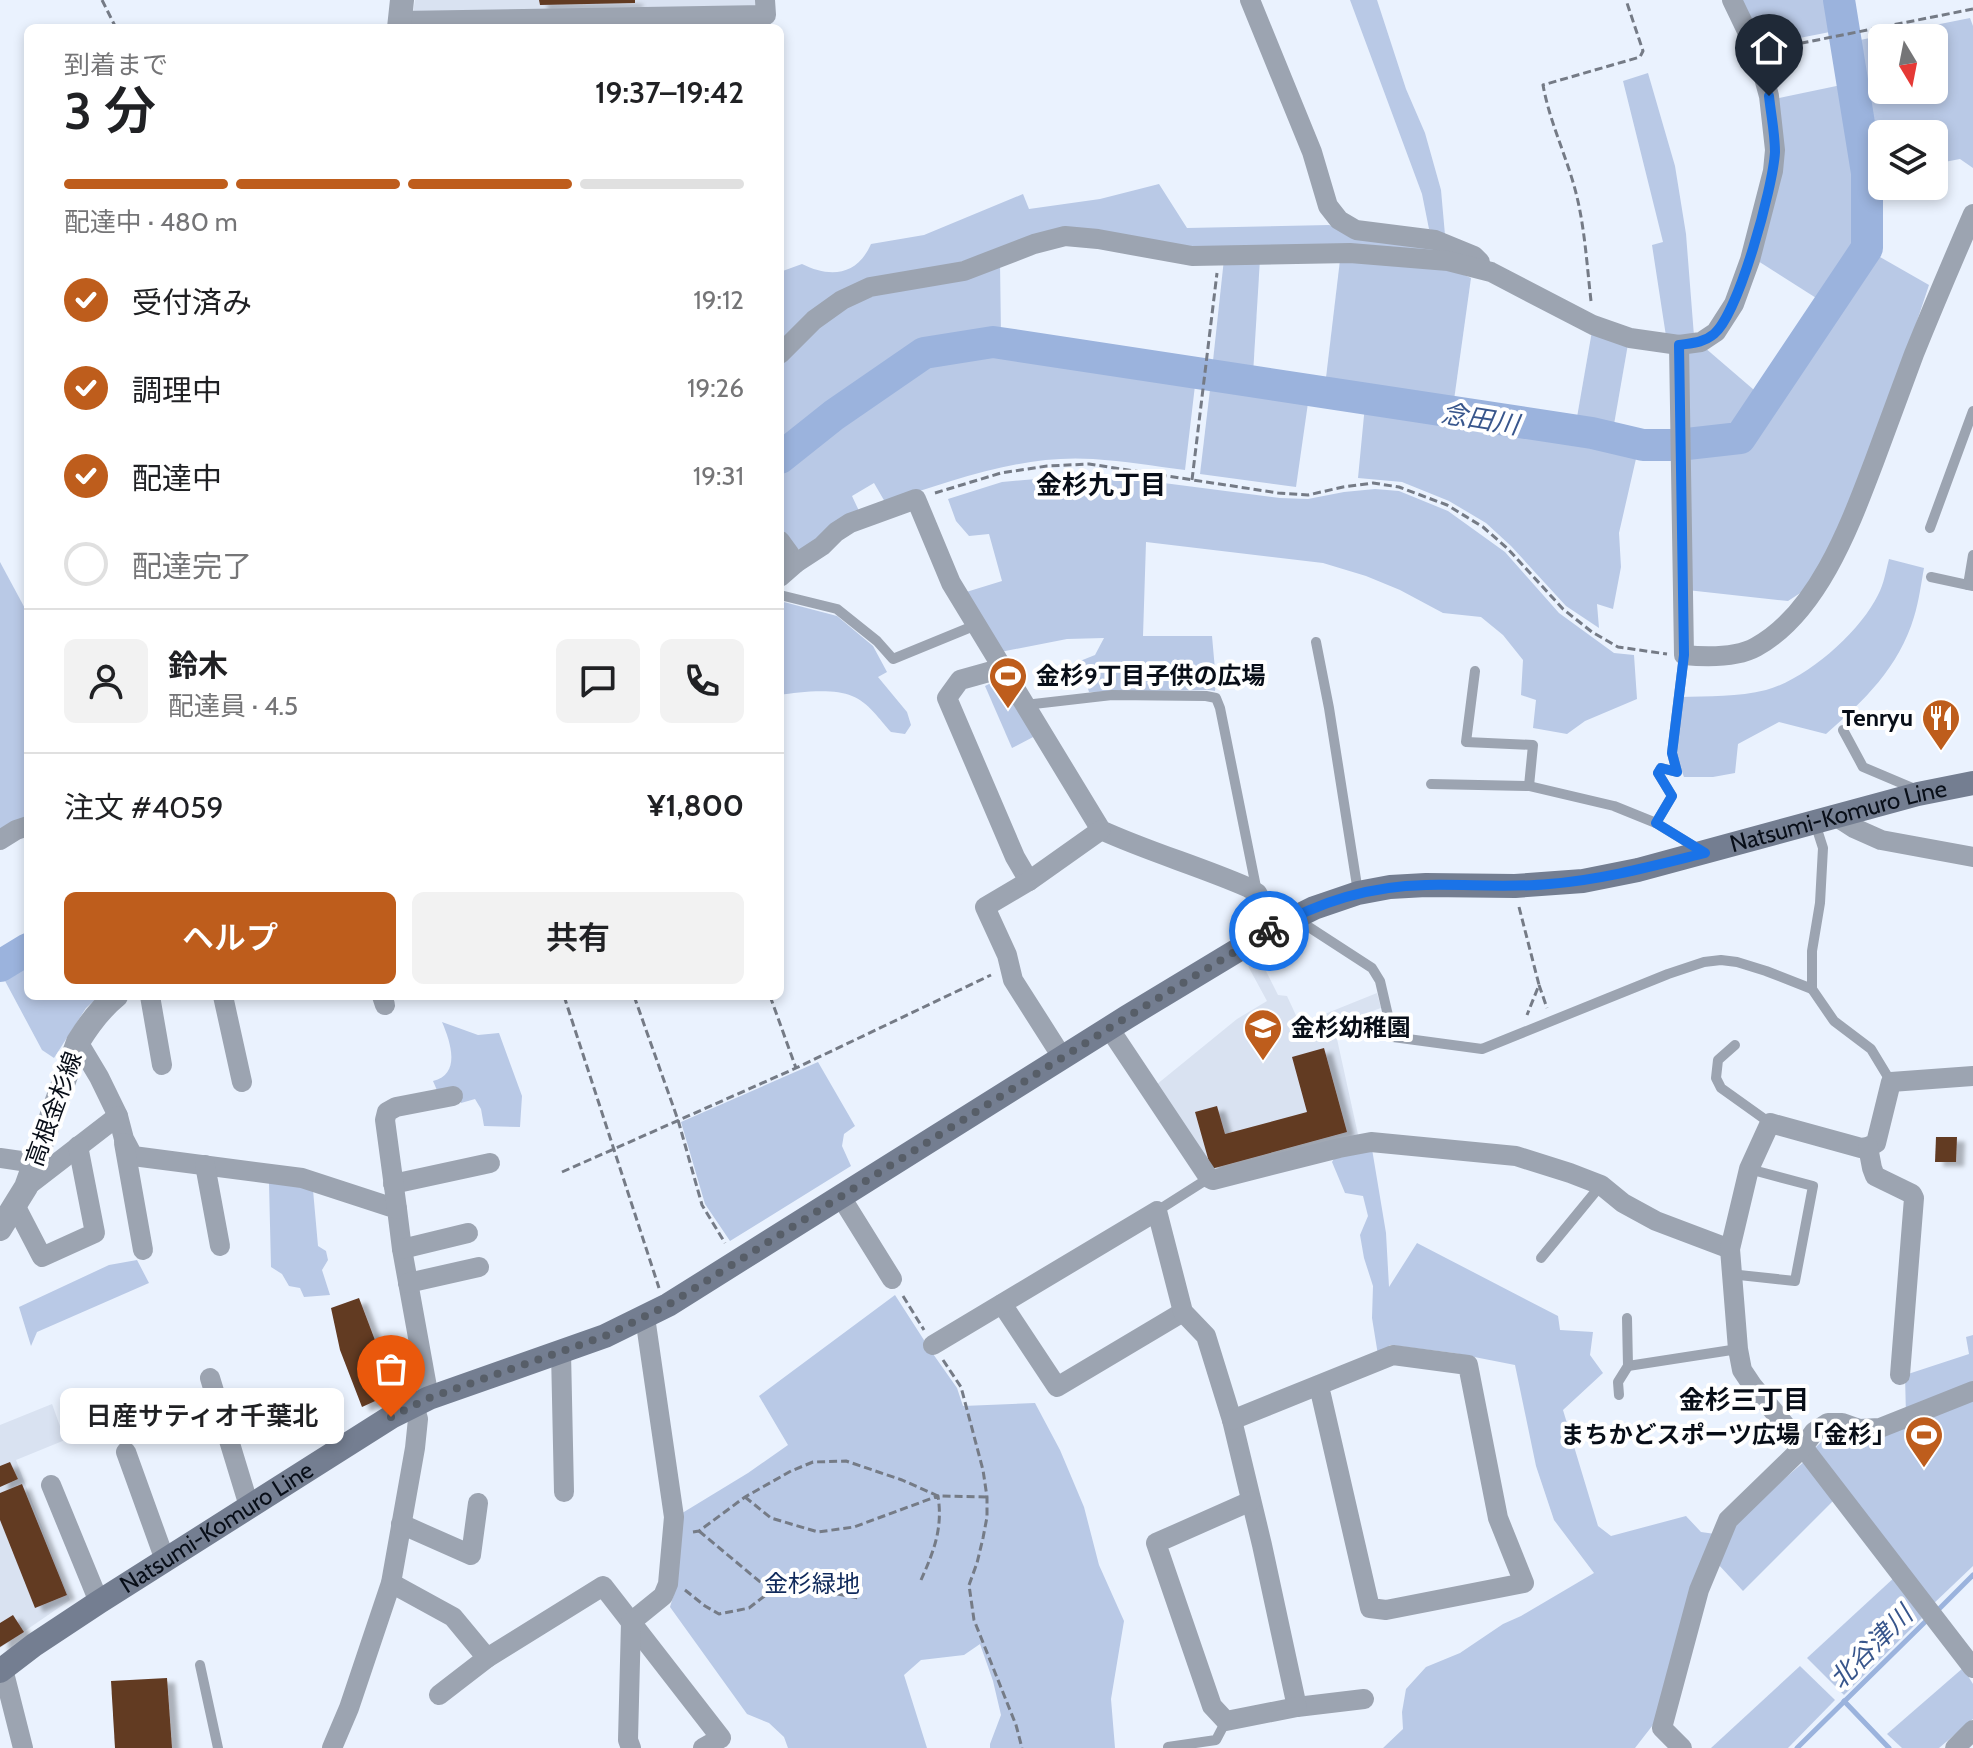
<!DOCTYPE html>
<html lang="ja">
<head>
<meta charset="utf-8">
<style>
	body { margin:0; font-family:Cabin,"Noto Sans JP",sans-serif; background:#f2f2f2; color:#202124; height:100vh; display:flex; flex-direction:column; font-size:30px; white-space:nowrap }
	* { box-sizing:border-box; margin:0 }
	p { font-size:26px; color:#757577 }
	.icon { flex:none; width:44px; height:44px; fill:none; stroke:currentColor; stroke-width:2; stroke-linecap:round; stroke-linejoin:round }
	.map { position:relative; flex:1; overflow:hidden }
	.side { position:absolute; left:24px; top:24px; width:760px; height:976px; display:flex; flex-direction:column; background:#fff; border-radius:12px; box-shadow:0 4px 12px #0003 }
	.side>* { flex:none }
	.needle { width:52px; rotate:170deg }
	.controls { position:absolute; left:1868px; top:24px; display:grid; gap:16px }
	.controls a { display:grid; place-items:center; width:80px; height:80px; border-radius:12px; background:#fff; box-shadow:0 4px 12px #0003; font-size:40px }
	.pin { position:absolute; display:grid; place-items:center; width:68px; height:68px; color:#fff; margin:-82px -34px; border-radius:50% 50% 50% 0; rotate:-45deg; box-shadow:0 0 8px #0007 }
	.pin .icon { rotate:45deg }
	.courier { position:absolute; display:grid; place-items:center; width:80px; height:80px; margin:-40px; border:6px solid #1a73e8; border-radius:50%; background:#fff; color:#222; box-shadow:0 2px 10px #0007 }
	.bubble { position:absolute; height:56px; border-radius:12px; background:#fff; box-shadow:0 4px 12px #0003; font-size:26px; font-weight:600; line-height:56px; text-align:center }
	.head em { font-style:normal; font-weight:600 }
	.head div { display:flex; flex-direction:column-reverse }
	.head { display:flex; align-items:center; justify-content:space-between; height:136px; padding:0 40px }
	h1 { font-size:52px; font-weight:600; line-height:60px }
	.bar { display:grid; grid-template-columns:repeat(4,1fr); gap:12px 8px; align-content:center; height:96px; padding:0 40px }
	.bar i { height:10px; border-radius:6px; background:#e0e0e0 }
	.bar .active { background:#be5d1c }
	.bar p { grid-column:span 4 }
	.line { display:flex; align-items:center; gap:20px; padding:0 40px; border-top:2px solid #e0e0e0 }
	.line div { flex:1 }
	.round { display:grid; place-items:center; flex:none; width:84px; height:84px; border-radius:12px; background:#f2f2f2 }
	ol { padding:0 40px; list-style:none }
	li { display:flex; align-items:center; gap:24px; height:88px }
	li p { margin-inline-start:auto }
	li .icon { padding:8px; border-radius:50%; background:#be5d1c; color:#fff; stroke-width:4 }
	li:last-child { color:#757577 }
	li i { width:44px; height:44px; border:4px solid #e0e0e0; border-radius:50% }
	.action { display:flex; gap:16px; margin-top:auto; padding:16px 40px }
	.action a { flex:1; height:92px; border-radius:12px; background:#be5d1c; color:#fff; font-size:32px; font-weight:600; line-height:92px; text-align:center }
	.action a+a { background:#f2f2f2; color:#202124 }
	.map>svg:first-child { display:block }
</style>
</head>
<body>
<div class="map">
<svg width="1973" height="1748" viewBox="0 0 1973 1748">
	<defs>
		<filter id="shadow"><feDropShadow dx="8" dy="4.5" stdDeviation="2" flood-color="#0004"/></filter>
	</defs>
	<rect width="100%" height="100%" fill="#eaf2fe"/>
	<g fill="#d9e2f1">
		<path d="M415,0H757L758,8L413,12Z"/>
		<path d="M1260,959L1278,995L1287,996L1300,1024L1377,993L1381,1008L1344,1021L1337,1039L1359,1139L1216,1176L1156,1085L1237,1019L1267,1001L1248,966Z"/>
		<path d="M52,1404L65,1440L16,1460L70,1600L0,1648V1425Z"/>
	</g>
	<g fill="#b9c9e6" fill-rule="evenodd">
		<path d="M1350,0H1377L1406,89L1425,133L1441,190L1445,235L1429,229L1422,194Z"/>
		<path d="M1738,0H1835L1840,30L1759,46Z"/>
		<path d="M1970,18L1973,26V168L1960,159L1934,164V134H1882V173L1872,174L1850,42ZM1934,38V90H1882V38Z"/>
		<path d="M1648,73L1675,166L1686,234L1694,336H1666L1652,245L1663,242L1623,81Z"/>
		<path d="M1846,84L1863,174L1862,247L1824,303L1758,261L1779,98Z"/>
		<path d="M1159,184L1187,228L1329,225L1347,231L1435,244L1469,259L1192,251L1098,235L1014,249L870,284L780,349V272L802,264C830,278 857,276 871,244L924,235L1023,194L1029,209L1100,199Z"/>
		<path d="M1873,253L1929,285L1907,351L1847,512L1811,586L1788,601L1687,590L1683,449L1746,440Z"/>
		<path d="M1224,259H1260L1253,374L1212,370Z"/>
		<path d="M1340,260L1448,268L1471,278L1453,407L1325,386Z"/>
		<path d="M1000,263L1001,336L915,351L873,383L831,411L780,454V361L816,324L872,292Z"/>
		<path d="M1592,331L1628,344L1613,430L1576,423Z"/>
		<path d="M994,347L1196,377L1185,470C1154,466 1124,461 1093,459C1021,454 953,481 885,502L874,483L852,496L859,511L800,550L785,541L780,534V467L835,423L923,361Z"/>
		<path d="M1704,347L1761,396L1737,433L1682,439L1684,352Z"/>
		<path d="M1211,381L1309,396L1296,487L1200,474Z"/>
		<path d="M1365,405L1590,438L1638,450L1619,533L1621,567L1613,609L1597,604L1599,628L1566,606L1511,546L1486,523L1449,501L1402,482L1358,478Z"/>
		<path d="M1094,474L1280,498L1308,499L1344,492L1375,489L1399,491L1448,511L1505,552L1559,613L1614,653L1634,655L1637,699L1585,721L1567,734L1533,728L1536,700L1521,695L1523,660L1503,635L1481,617L1443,613L1400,590L1366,576L1323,563L1146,542L1143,636H1212L1216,681L1215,691L1209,690L1089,692L1080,661L1095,655L1104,638L1067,639L1000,652L963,593L1002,581L989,534L969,536L956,521L948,499L1002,482Z"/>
		<path d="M1889,559L1924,568C1921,584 1919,601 1914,617C1899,667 1864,701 1826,734L1779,722L1738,744L1735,773L1713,777H1684L1677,758L1679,697C1709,696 1738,697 1766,690C1807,679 1860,632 1878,595C1884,584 1886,570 1889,559Z"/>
		<path d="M0,562L28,614V820L0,833Z"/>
		<path d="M780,601L837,616L873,646L887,672L878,677L907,712L911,725L905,734L891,732C880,720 868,702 852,696C834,688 799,692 780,695Z"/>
		<path d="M991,683L1005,686L1037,735L1012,748L985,686Z"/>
		<path d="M28,965V996H99L86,1008L54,1058L42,1050L4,979Z"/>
		<path d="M442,1022L478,1035L499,1033L522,1096L520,1127L484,1126L481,1109L475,1099L461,1103L456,1093L439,1095L433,1081C461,1074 451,1043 442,1022Z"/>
		<path d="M818,1062L855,1126L844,1134L842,1146L851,1166L730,1241L705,1204L681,1122Z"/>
		<path d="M1372,1149L1386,1233L1389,1287L1417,1243L1558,1316L1560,1330L1593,1332L1590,1355L1603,1373L1563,1410L1598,1526L1611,1536L1686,1516L1701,1532L1715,1534L1656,1721L1635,1748H1383L1403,1729L1402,1712L1406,1689L1426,1667L1460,1653L1503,1624L1521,1616L1594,1573L1554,1520L1536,1466L1515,1365L1454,1353L1390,1345L1378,1355L1372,1318L1373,1286L1364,1258L1360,1235L1368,1216L1363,1196L1345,1193L1332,1162L1335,1157Z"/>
		<path d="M269,1183L303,1186L313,1190L318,1246L326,1251L328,1260L322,1270L330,1295L304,1297L300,1288L289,1286L282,1274L271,1267Z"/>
		<path d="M137,1260L149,1283L37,1332L31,1346L19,1307L109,1265Z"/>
		<path d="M895,1295L931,1351L957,1388L963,1406L1035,1403L1060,1450L1084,1507L1099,1565L1124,1621L1111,1699L1115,1748H990V1744L1001,1715L993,1681L980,1644L964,1655L921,1660L904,1675L927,1748H788L784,1737L769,1723L747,1714L670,1607L677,1584L679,1515L748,1473L788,1445L759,1396Z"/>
		<path d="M1973,1335V1388L1906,1416L1905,1375L1969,1354L1966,1337Z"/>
		<path d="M1973,1398V1566L1931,1606L1813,1450L1834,1430Z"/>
		<path d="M1806,1460L1837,1497L1743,1591L1717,1563L1732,1524Z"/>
		<path d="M1896,1576L1922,1618L1844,1695L1807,1658Z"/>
		<path d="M1800,1666L1835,1700L1788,1748H1711Z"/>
		<path d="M1963,1668L1973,1684V1719L1939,1748H1902L1887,1734Z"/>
	</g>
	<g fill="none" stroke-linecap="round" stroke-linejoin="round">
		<g stroke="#9bb3dd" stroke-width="5">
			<path d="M1935,1613L1973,1575"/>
			<path d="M1844,1701L1889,1748"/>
			<path d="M1797,1748L1927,1620"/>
		</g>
		<g stroke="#9bb3dd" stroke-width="32">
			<path d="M780,458L834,415L924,353L993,342L1592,433L1643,445H1678L1740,438L1867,248V173L1839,0"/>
			<path d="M0,966L28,949"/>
		</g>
	</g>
	<g fill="#623a24" filter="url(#shadow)">
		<path d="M539,0H635V3L540,5Z"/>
		<path d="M1324,1048L1347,1132L1211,1169L1195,1112L1217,1106L1225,1134L1307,1112L1292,1057Z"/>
		<path d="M1936,1137H1957L1956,1162H1935Z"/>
		<path d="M359,1298L384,1364L402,1357L408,1372L390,1379L395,1392L362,1407L340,1350L331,1308Z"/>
		<path d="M10,1462L18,1479L0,1487V1466Z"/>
		<path d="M22,1484L67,1595L35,1608L0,1520V1493Z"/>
		<path d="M13,1615L24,1632L0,1647V1623Z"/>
		<path d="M167,1678L172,1748H115L111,1681Z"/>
	</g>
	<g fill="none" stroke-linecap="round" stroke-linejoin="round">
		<g stroke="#757b86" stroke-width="3" stroke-dasharray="8 4" stroke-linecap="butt">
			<path d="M102,0L116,28"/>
			<path d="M1777,48L1973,9"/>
			<path d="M1591,301C1587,266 1585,231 1577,197C1568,159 1550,124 1543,85L1640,57L1643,51L1626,0"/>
			<path d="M1192,480L1217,273"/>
			<path d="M935,493L1001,473L1047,466L1089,464L1278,493L1308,495L1343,487L1373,483L1399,487L1447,505L1483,527L1508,549L1563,609L1592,632L1618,647L1667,654"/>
			<path d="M1519,907L1539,985L1527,1015"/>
			<path d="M1539,985L1547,1008"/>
			<path d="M564,996L659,1288"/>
			<path d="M634,996L678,1120L702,1205L725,1243"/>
			<path d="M770,996L796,1068"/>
			<path d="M562,1172L796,1068L991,975"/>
			<path d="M903,1296L924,1330"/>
			<path d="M943,1360L961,1387L983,1470L987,1497V1517L983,1538L977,1563L969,1585L974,1620L1016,1725L1022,1748"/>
			<path d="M745,1497L771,1518L818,1532L854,1527L938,1496C943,1528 934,1551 921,1580"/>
			<path d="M699,1531L771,1591"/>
			<path d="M693,1532L699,1531L745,1497L791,1471L813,1462L846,1461L902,1480L938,1496L987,1497"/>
			<path d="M685,1590L705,1606L719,1614L749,1608L771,1591L785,1587H803L858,1598"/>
		</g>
		<g stroke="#9ca4b1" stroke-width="10">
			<path d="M1930,528L1973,411"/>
			<path d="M1931,577L1973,586"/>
			<path d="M1968,585L1973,555"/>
			<path d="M780,595L837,609L877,641L893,659L976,625"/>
			<path d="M1316,642L1329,708L1358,892"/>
			<path d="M1475,671L1466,742L1533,745L1529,786"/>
			<path d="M1025,705L1112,695L1206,696L1216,698L1220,708L1257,892"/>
			<path d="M1843,730L1863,767L1915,789"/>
			<path d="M1431,784L1529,786L1614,806L1656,823L1700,850"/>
			<path d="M1656,823L1672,796L1658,773L1661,768L1677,772L1672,753L1684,655"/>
			<path d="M1815,823L1823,848L1820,903L1812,951V989L1834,1021L1871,1049L1891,1082"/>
			<path d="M1295,918L1372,968L1380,981L1393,1037L1482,1049L1668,974L1704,962L1721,960L1737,962L1766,971L1812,989"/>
			<path d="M1735,1045L1718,1060L1716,1078L1721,1088L1770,1123"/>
			<path d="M1157,1211L1209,1178"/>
			<path d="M1541,1258L1601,1185"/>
			<path d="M1730,1274L1795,1281L1813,1186L1749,1169"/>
			<path d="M1628,1366L1738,1349"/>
			<path d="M1619,1395L1618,1382L1628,1366L1627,1318"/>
			<path d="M200,1665L218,1748"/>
			<path d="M1168,1747L1216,1740L1226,1721"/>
		</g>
		<g stroke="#9ca4b1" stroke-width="20">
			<path d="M1250,0L1312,152L1328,206L1339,220L1356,230L1435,240L1474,256L1480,262"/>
			<path d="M400,21L766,15L765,0"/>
			<path d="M1679,345L1684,655C1705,657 1736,658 1756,647C1818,613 1850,525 1874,462C1887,426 1901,390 1914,354C1933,307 1953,260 1973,214"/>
			<path d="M780,354L814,320L842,300L870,287L964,271L1034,244L1065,236L1098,239L1192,256L1350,253L1448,261L1491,272L1593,325L1630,338L1679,345L1701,342L1716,332L1734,304L1750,260L1773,171L1775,150L1769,96L1757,52L1732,0"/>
			<path d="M780,541L796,563"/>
			<path d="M780,577L796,563L822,546L836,532L850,523L916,499L951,583L1101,830C1149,852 1199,866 1247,887L1257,893L1276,927"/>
			<path d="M1003,668L960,680L947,698L1015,857L1029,881"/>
			<path d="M1837,817L1854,828L1881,840L1973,857"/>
			<path d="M0,840L16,830L28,826"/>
			<path d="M150,996L162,1065"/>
			<path d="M223,996L242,1082"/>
			<path d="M382,996L385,1005"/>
			<path d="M1109,1028L1209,1178L1213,1180L1339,1148L1371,1142L1516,1156L1570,1173L1601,1185L1623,1203L1656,1221L1730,1249"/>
			<path d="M78,1042L99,1077L118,1116L124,1139L133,1156L302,1178L397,1209L402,1249L429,1398"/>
			<path d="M1062,1057L1013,980L1007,955L985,907L1029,881L1101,830"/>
			<path d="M1973,1076L1891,1082L1876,1143L1868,1147L1861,1148L1770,1123L1749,1169L1730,1249L1738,1349L1742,1370L1752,1385L1803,1447L1973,1668"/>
			<path d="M124,1143L143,1250"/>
			<path d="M1868,1147L1872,1168L1875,1176L1912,1194L1914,1198L1900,1375"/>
			<path d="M0,1158L35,1163"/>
			<path d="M205,1165L220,1246"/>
			<path d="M393,1184L490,1163"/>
			<path d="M26,1187L118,1116"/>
			<path d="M841,1197L892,1279"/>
			<path d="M15,1205L42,1257L95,1233L78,1146"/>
			<path d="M397,1209L385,1120L387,1112L396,1107L453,1096"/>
			<path d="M402,1249L468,1233"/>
			<path d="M408,1283L479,1267"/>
			<path d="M1002,1304L1057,1387L1183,1312"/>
			<path d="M933,1345L1157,1211L1183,1312L1206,1336L1232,1420L1262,1545L1297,1707L1364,1699"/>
			<path d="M561,1352L564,1492"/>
			<path d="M210,1378L249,1506"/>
			<path d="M1232,1420L1393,1355L1468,1365L1498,1518L1524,1583L1386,1610L1370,1608L1319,1386"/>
			<path d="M126,1452L165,1560"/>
			<path d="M51,1485L99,1602"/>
			<path d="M1251,1501L1156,1543L1212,1706L1226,1721L1297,1707"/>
			<path d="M401,1524L471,1555L478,1503"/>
			<path d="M391,1583L453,1617L487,1658"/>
			<path d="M3,1669L23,1748"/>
			<path d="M439,1695L487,1658L603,1586L721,1738L703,1748"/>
			<path d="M332,1748L349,1708L391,1583L415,1448L418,1419L414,1405"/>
			<path d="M631,1748L628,1740L631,1622L663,1596L668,1584L674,1517L645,1317"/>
			<path d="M1682,1748L1662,1728L1699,1590L1728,1520L1803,1447L1814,1432L1828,1423H1842L1859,1429L1880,1428L1973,1391"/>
			<path d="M1955,1748L1973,1730"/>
		</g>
		<g stroke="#9ca4b1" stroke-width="24">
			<path d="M399,28L402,0"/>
			<path d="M0,1229L26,1187L78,1042C89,1024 100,1009 116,996"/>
		</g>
		<path stroke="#747e91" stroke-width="24" id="s1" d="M0,1671L34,1645L99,1602L391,1417L429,1398L605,1336L668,1305L1127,1017L1276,927L1314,908L1358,893L1390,887L1426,885L1515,886L1583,881L1638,870L1918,794L1973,783"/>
	</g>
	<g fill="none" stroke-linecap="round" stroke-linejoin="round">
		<path stroke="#575e68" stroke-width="8" stroke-dasharray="0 14.4" d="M391,1417L429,1398L605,1336L668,1305L1127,1017L1269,931"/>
		<path stroke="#1a73e8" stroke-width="10" d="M1269,931C1317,902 1371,886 1426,885C1467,884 1508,888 1549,884C1602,880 1653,866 1705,853L1656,823L1672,796L1658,773L1661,768L1677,772L1672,753L1684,655L1679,345C1692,343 1703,343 1714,334C1739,313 1773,187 1775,152C1775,134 1771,115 1769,96"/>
	</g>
	<defs>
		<symbol id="stadium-pin" viewBox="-11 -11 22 30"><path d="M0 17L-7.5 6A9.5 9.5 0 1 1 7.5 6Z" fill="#be5d1c" stroke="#fff"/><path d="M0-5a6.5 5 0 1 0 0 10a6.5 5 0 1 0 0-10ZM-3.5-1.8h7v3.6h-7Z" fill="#fff"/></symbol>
		<symbol id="restaurant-pin" viewBox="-11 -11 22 30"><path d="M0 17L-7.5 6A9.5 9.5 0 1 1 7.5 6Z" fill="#be5d1c" stroke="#fff"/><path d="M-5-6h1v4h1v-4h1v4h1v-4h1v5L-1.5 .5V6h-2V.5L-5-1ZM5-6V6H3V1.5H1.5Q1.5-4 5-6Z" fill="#fff"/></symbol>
		<symbol id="school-pin" viewBox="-11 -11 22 30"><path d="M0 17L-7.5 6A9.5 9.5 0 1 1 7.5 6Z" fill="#be5d1c" stroke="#fff"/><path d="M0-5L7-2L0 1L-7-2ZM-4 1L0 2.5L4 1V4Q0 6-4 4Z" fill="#fff"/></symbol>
	</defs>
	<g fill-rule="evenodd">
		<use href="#stadium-pin" x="986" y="654" width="44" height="60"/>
		<use href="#restaurant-pin" x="1919" y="696" width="44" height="60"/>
		<use href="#school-pin" x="1241" y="1006" width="44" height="60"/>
		<use href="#stadium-pin" x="1902" y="1413" width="44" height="60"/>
	</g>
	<g text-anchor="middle" stroke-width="8" stroke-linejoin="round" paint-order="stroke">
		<g font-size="24" font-weight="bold" fill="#080e18" stroke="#fff" text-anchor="start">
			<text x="1036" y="684">金杉9丁目子供の広場</text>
			<text x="1913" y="726" text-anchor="end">Tenryu</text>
			<text x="1291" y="1036">金杉幼稚園</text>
			<text x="1896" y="1443" text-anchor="end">まちかどスポーツ広場「金杉」</text>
		</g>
		<g font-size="24" fill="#080e18" stroke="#fff">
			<text dy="8" stroke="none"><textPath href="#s1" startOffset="2060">Natsumi-Komuro Line</textPath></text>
			<text transform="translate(54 1109) rotate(-70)" y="8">高根金杉線</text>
			<text dy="8" stroke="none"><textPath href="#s1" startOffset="260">Natsumi-Komuro Line</textPath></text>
		</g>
		<g font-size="24" fill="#0f295b" stroke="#fff">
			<text x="812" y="1592">金杉緑地</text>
		</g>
		<g font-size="26" font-style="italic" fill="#38568c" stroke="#fff">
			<text transform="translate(1480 419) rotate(9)" y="9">念田川</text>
			<text transform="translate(1871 1647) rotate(-45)" y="9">北谷津川</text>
		</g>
		<g font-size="26" font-weight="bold" fill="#080e18" stroke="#fff">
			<text x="1101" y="494">金杉九丁目</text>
			<text x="1744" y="1409">金杉三丁目</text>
		</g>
	</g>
</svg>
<div class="controls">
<a><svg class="needle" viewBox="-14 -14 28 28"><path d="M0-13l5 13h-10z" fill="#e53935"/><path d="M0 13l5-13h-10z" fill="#757577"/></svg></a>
<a><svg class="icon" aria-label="layers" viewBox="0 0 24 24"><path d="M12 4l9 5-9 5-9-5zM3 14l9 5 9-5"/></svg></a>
</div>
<div class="pin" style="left:391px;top:1417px;background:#ea580c"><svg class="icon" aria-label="bag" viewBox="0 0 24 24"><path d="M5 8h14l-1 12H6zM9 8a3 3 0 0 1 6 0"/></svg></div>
<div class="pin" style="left:1769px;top:96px;background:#1f2937"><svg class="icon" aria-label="home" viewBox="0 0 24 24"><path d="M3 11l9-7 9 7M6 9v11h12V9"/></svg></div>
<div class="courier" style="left:1269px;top:931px"><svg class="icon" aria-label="bike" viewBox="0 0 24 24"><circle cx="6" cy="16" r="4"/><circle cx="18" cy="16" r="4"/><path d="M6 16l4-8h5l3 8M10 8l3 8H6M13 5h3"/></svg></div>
<div class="bubble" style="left:60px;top:1388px;width:284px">日産サティオ千葉北</div>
<section class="side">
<div class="head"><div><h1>3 分</h1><p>到着まで</p></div><em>19:37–19:42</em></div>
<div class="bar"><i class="active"></i><i class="active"></i><i class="active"></i><i></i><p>配達中 · 480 m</p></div>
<ol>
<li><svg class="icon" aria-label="check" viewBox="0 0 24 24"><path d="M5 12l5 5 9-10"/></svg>受付済み<p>19:12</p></li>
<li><svg class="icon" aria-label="check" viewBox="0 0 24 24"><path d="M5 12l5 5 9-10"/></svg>調理中<p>19:26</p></li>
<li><svg class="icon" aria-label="check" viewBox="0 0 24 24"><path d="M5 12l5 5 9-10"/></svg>配達中<p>19:31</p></li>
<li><i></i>配達完了</li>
</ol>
<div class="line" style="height:144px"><a class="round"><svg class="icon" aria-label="person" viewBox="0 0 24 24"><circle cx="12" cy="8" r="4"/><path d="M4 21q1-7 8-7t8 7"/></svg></a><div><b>鈴木</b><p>配達員 · 4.5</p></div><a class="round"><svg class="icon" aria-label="chat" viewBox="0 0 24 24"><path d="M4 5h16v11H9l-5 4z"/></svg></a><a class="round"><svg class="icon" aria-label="phone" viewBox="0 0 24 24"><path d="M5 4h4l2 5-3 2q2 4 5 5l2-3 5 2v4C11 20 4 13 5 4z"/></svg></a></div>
<div class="line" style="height:104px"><div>注文 #4059</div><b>¥1,800</b></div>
<div class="action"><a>ヘルプ</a><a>共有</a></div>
</section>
</div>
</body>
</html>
